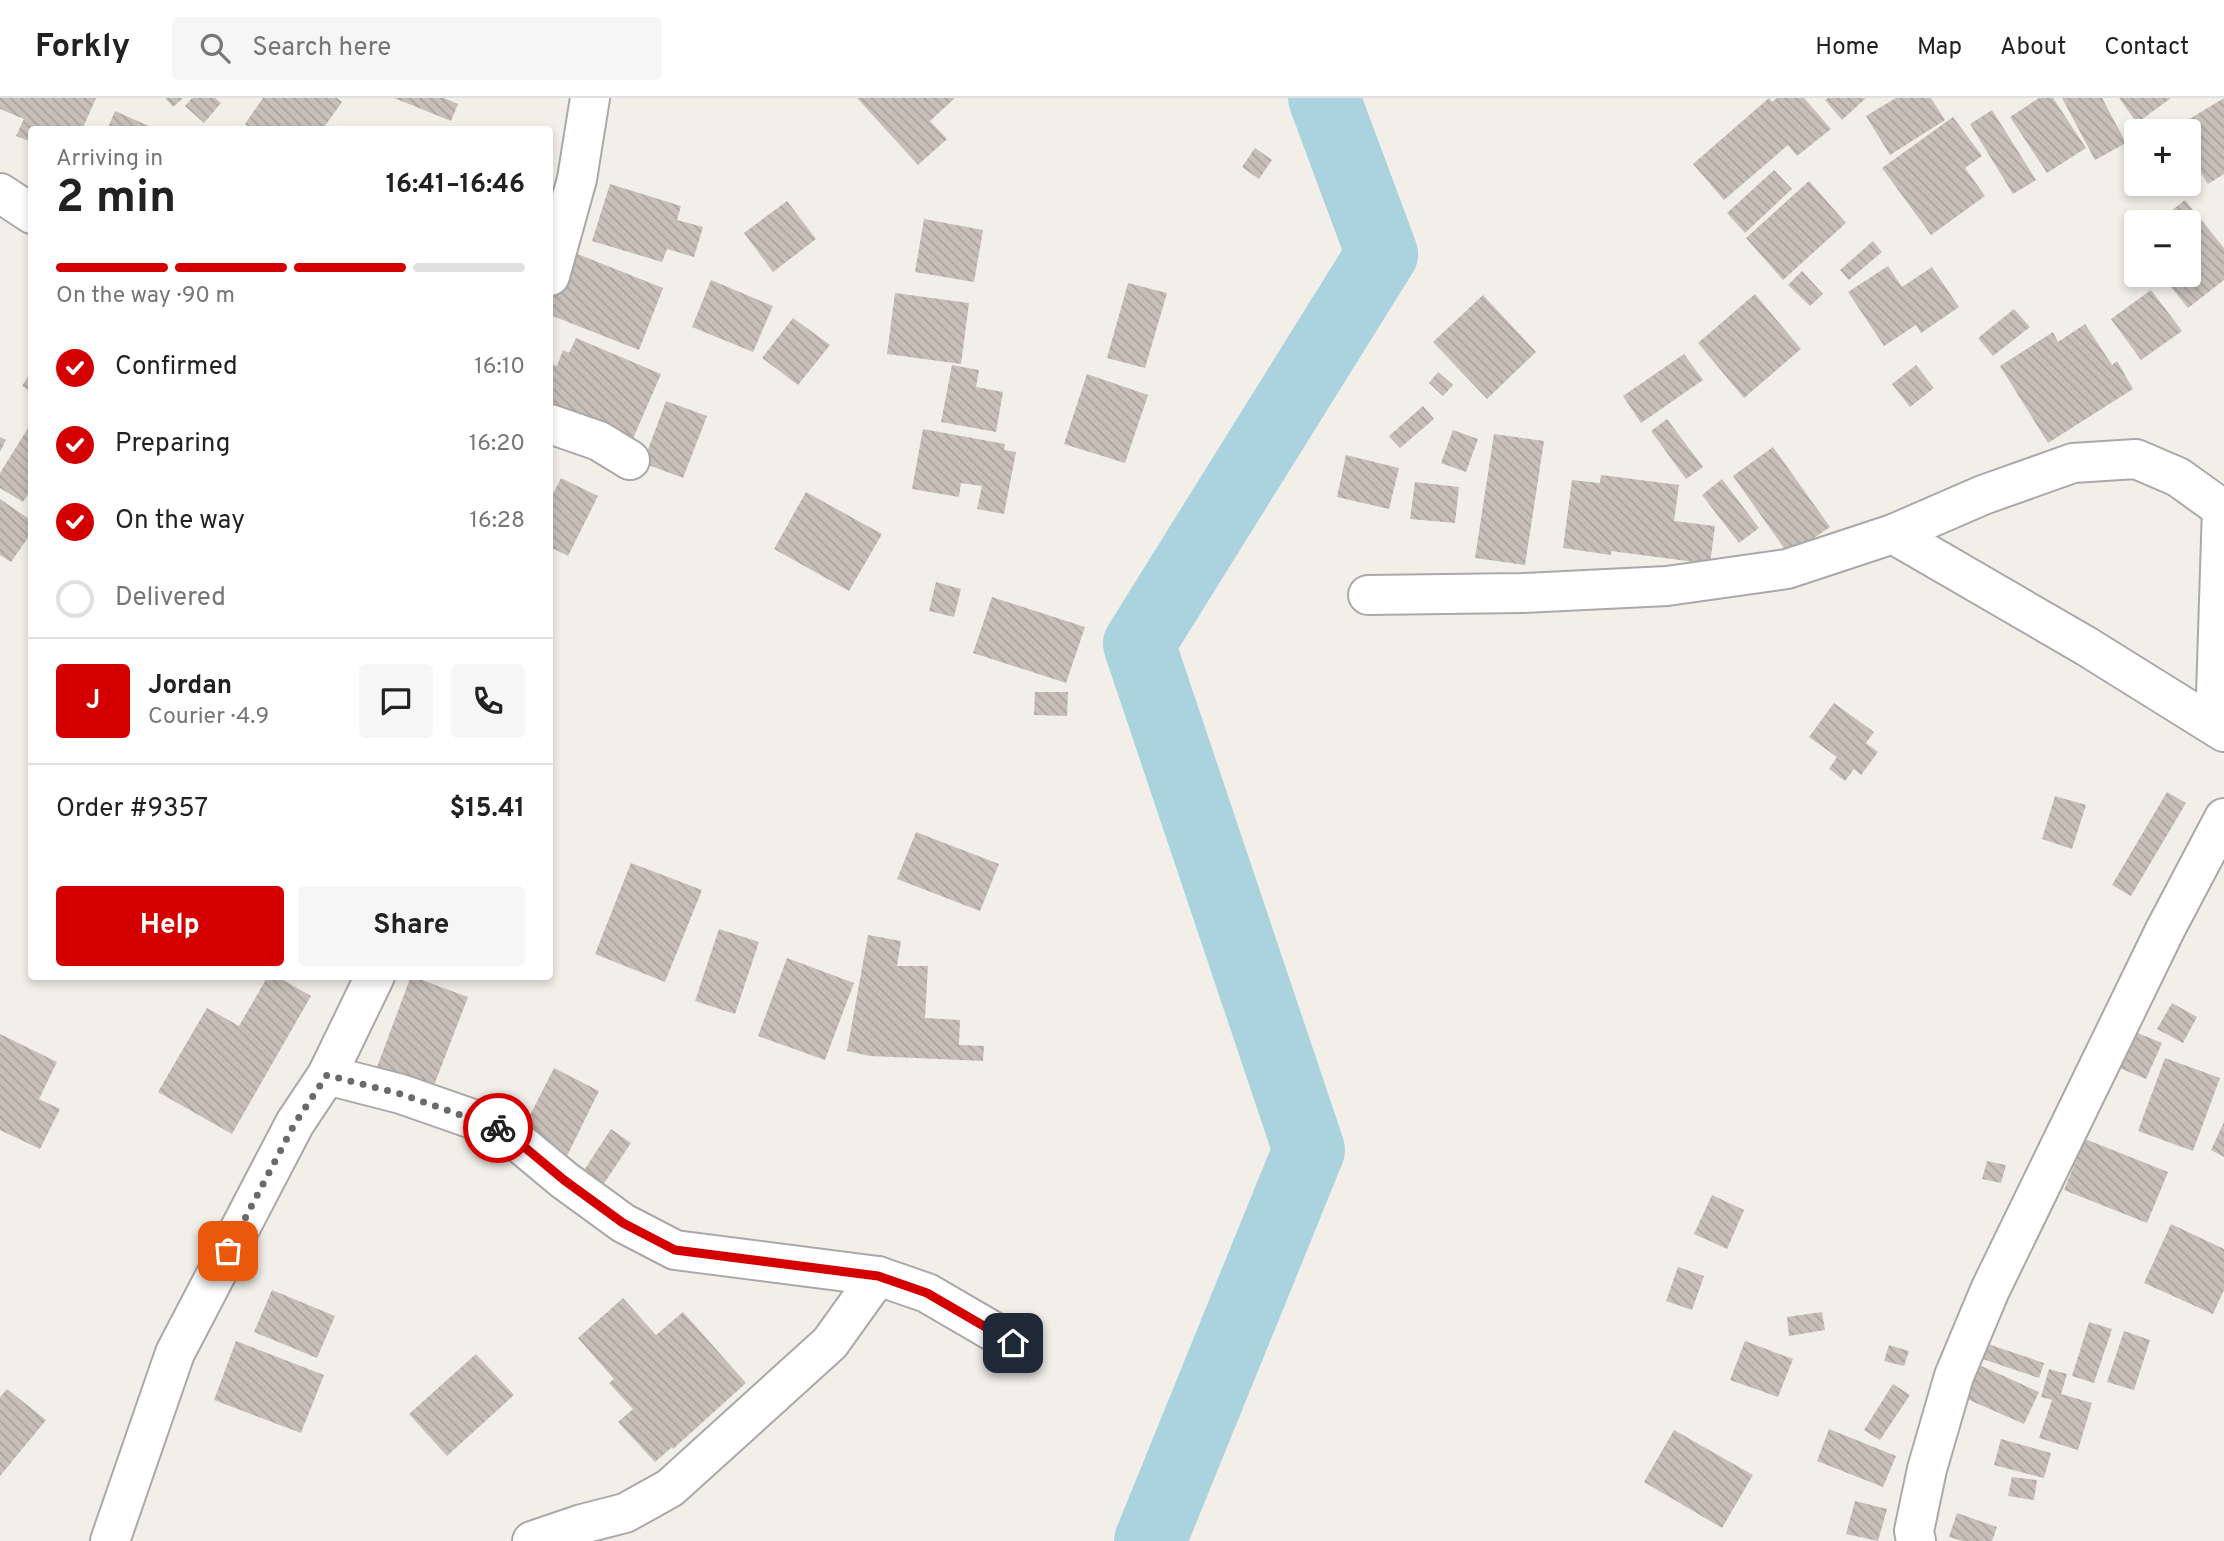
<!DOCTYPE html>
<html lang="en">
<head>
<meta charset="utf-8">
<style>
	body { margin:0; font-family:Overpass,sans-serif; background:#f6f6f6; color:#222; height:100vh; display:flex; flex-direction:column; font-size:26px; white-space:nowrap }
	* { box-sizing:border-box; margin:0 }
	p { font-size:23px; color:#767676 }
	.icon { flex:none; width:38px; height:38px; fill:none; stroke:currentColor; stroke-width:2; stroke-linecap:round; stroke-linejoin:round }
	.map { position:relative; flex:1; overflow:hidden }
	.panel { position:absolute; left:28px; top:28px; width:525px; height:854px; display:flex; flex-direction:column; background:#fff; border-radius:7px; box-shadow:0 4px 10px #0003 }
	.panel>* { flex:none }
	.buttons { position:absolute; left:2124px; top:21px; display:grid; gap:14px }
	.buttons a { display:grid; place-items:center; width:77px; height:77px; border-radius:7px; background:#fff; box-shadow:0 4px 10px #0003; font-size:35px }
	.pin { position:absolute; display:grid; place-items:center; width:60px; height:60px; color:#fff; margin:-30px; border-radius:14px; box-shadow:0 4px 10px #0006 }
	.courier { position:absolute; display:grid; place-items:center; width:70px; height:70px; margin:-35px; border:5px solid #d40000; border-radius:50%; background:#fff; color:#222; box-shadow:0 2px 9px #0007 }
	.overview em { font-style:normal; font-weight:700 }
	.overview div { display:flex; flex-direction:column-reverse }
	.overview { display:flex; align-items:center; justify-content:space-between; height:119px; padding:0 28px }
	h1 { font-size:46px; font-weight:700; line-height:52px }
	.bar { display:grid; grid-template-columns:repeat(4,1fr); gap:10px 7px; align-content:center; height:84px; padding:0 28px }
	.bar i { height:9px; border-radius:5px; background:#e0e0e0 }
	.bar .current { background:#d40000 }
	.bar p { grid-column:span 4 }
	.line { display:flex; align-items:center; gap:18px; padding:0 28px; border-top:2px solid #e0e0e0 }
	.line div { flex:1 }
	.round { display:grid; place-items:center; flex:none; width:74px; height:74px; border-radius:7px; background:#f6f6f6 }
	ol { padding:0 28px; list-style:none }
	li { display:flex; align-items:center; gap:21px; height:77px }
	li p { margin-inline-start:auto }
	li .icon { padding:7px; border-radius:50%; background:#d40000; color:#fff; stroke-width:4 }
	li:last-child { color:#767676 }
	li i { width:38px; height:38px; border:4px solid #e0e0e0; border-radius:50% }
	.action { display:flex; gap:14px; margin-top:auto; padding:14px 28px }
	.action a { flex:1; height:80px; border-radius:7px; background:#d40000; color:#fff; font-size:28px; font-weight:700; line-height:80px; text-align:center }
	.action a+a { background:#f6f6f6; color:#222 }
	header { display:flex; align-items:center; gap:42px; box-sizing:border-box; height:98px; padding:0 35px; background:#fff; border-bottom:2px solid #e0e0e0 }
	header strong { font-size:33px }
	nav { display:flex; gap:38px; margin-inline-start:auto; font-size:24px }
	.search { width:490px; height:63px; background:#f6f6f6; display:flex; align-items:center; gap:18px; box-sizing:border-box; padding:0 24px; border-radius:7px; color:#767676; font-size:26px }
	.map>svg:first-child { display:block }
</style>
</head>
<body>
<header>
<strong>Forkly</strong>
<div class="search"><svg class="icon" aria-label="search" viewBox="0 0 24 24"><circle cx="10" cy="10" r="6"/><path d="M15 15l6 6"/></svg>Search here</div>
<nav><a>Home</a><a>Map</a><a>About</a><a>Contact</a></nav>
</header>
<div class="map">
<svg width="2224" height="1443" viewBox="0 0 2224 1443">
	<defs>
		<pattern id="building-back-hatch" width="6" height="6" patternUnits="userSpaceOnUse" patternTransform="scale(1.75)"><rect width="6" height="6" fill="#c7bfb8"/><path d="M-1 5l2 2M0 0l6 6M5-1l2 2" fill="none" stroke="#aba49e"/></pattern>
	</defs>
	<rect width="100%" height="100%" fill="#f2efe9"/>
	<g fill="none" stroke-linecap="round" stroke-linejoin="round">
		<path stroke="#aad3df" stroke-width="72" d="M1150,1443L1309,1052L1139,546L1382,156L1324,0"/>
	</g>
	<g fill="url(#building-back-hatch)">
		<path d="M0,0H96L82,32H32V44L16,38L24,21L0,11Z"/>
		<path d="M165,0H183L173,9Z"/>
		<path d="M192,0H215L221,5L204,25L185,8Z"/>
		<path d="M263,0H337L342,4L322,32H252L245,26Z"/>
		<path d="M394,0H444L458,6L451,23Z"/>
		<path d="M857,0H955L930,23L947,41L918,67Z"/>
		<path d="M1769,0L1772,4L1777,0H1804L1831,31L1797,58L1788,47L1724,102L1693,66Z"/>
		<path d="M1828,0H1866L1842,22L1825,2Z"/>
		<path d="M1896,0H1931L1945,22L1890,57L1866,18Z"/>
		<path d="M2039,0H2053L2086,50L2047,75L2010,19Z"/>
		<path d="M2062,0H2102L2126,45L2095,62Z"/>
		<path d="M2119,0H2171L2137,25Z"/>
		<path d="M2224,0V76L2208,86L2189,56V33H2175L2173,31Z"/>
		<path d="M1992,12L2036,82L2013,96L1970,26Z"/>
		<path d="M115,13L158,32H107Z"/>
		<path d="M1953,19L1982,58L1965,70L1985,98L1931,137L1882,70Z"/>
		<path d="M1255,50L1272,62L1259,81L1242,69Z"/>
		<path d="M1774,72L1792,91L1745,135L1727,115Z"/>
		<path d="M1809,83L1846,125L1783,182L1746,140Z"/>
		<path d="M610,86L681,108L677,122L703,129L694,159L667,151L662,164L592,143Z"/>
		<path d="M2185,102L2224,150V182L2188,210L2161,177H2189V124H2157Z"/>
		<path d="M787,103L816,141L773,174L744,135Z"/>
		<path d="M924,121L983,132L974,184L915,174Z"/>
		<path d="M1873,143L1882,154L1849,182L1840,172Z"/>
		<path d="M565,151L663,190L639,252L550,217V189Z"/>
		<path d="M1888,168L1902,189L1932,169L1959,209L1921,235L1916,227L1884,248L1848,194Z"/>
		<path d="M1802,173L1823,196L1810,208L1788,187Z"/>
		<path d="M711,182L773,208L753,254L692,229Z"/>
		<path d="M1128,185L1167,195L1145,270L1107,260Z"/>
		<path d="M2151,192L2182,233L2141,262L2111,221Z"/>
		<path d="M895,195L969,205L961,266L887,256Z"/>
		<path d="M1755,196L1801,251L1744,300L1698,245Z"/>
		<path d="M1483,197L1536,254L1487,301L1433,244Z"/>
		<path d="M2014,211L2030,229L1993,258L1978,240Z"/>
		<path d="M793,220L830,247L798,287L762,260Z"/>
		<path d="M2085,226L2112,267L2117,263L2133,291L2048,345L2000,268L2053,234L2058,244Z"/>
		<path d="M576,240L661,276L628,352L550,316V265L557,268L563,252L569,255Z"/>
		<path d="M1684,256L1703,282L1641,325L1623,298Z"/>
		<path d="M952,267L979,272L976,289L1003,294L996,334L941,324Z"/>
		<path d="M1916,267L1934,290L1910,309L1892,286Z"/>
		<path d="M32,273V294L22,288Z"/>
		<path d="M1438,274L1453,287L1443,298L1429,285Z"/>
		<path d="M1087,276L1148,297L1125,365L1064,346Z"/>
		<path d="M666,303L707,318L683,380L643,365Z"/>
		<path d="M1423,308L1434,321L1400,350L1389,338Z"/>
		<path d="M1667,321L1703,369L1686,381L1651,333Z"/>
		<path d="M32,324V390L23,404L0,390V375Z"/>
		<path d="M923,331L1005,346L1004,352L1016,354L1004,416L977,411L982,388L961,385L959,399L912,391Z"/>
		<path d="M1453,332L1478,341L1466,374L1441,365Z"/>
		<path d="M1494,336L1544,343L1525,467L1475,460Z"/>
		<path d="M0,339L6,342L0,354Z"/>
		<path d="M1773,349L1830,429L1789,457L1733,378Z"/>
		<path d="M1346,357L1399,370L1389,411L1337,399Z"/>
		<path d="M1601,377L1679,387L1674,423L1715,428L1710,466L1611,453V457L1563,450L1572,382L1600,385Z"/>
		<path d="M561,380L598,398L568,458L550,449V402Z"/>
		<path d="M1722,381L1759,430L1739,445L1702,397Z"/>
		<path d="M1415,384L1459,389L1455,425L1410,421Z"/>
		<path d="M806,394L882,436L849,493L774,451Z"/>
		<path d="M0,401L32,423V434L11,464L0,457Z"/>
		<path d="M936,484L961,491L954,519L929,513Z"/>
		<path d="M992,499L1085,529L1066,585L973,555Z"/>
		<path d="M1035,594H1068L1067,618L1034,617Z"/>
		<path d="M1834,605L1874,634L1866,645L1878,654L1861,677L1854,671L1845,683L1829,671L1837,659L1809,639Z"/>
		<path d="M2167,694L2186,705L2131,798L2112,787Z"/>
		<path d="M2055,698L2086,707L2072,751L2042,741Z"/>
		<path d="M916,734L999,766L980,813L897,781Z"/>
		<path d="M631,765L702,792L665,884L595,856Z"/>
		<path d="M719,831L759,844L735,916L695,903Z"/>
		<path d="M868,837L901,843L897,868H928L925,920L960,922L959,947L984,948L983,963L870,958L847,953Z"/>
		<path d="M787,860L854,885L825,962L758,938Z"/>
		<path d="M268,878H276L311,898L232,1036L158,994L207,910L239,928Z"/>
		<path d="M411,878L468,899L433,990L377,969Z"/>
		<path d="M2172,905L2197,919L2183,945L2157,931Z"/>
		<path d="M2128,931L2162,945L2146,981L2112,967Z"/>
		<path d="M0,936L57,964L39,1001L60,1011L40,1051L0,1032Z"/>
		<path d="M2165,960L2220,980L2193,1053L2138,1033Z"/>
		<path d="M554,970L599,993L564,1064L518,1041Z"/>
		<path d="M2224,1024V1059L2211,1052Z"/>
		<path d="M611,1031L631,1045L597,1096L577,1083Z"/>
		<path d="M2085,1041L2168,1074L2147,1125L2064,1092Z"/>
		<path d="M1987,1063L2006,1067L2001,1085L1982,1081Z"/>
		<path d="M1712,1097L1744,1112L1727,1151L1694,1136Z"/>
		<path d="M2171,1126L2224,1151V1192L2213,1216L2144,1185Z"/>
		<path d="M1678,1169L1704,1178L1692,1212L1666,1203Z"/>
		<path d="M272,1192L335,1218L317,1260L254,1234Z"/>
		<path d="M623,1200L656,1237L683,1214L746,1285L673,1351L672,1349L655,1364L618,1324L633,1311L609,1285L614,1281L578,1240Z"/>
		<path d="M1822,1214L1825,1232L1789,1238L1787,1219Z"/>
		<path d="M2089,1224L2112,1231L2094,1285L2072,1278Z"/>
		<path d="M2124,1233L2150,1242L2134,1292L2107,1284Z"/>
		<path d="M1976,1242L2044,1265L2039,1280L1971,1257Z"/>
		<path d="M236,1243L324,1277L301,1335L214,1302Z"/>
		<path d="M1745,1243L1793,1261L1778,1299L1730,1282Z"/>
		<path d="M1889,1247L1909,1253L1904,1268L1884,1263Z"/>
		<path d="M476,1256L514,1297L447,1358L409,1316Z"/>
		<path d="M1966,1261L2039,1294L2024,1326L1951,1294Z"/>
		<path d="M2049,1271L2067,1276L2061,1296L2092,1305L2078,1352L2039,1340L2052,1302L2041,1299Z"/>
		<path d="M1893,1286L1910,1297L1880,1342L1864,1332Z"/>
		<path d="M7,1291L46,1322L0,1378V1299Z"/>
		<path d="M1829,1331L1896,1358L1883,1389L1817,1363Z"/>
		<path d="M1674,1332L1753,1377L1722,1430L1644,1384Z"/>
		<path d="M2001,1341L2051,1355L2044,1380L1994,1367Z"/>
		<path d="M2012,1379L2037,1382L2034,1402L2008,1398Z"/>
		<path d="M1855,1403L1887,1411L1878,1443L1846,1436Z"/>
		<path d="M1957,1415L1997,1429L1992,1443H1962L1949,1439Z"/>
	</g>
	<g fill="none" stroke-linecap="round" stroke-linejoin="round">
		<defs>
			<g id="minor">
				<path d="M0,95L32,116"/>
				<path d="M550,178L577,81L590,0"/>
				<path d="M550,326L599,343L630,362"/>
				<path d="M1893,436L2086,548L2224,634"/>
				<path d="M1368,497L1522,495L1667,488L1787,471L1893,436L1983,397L2073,365L2136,361L2178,379L2224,412"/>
				<path d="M2215,628L2222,410"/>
				<path d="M327,977L401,996L504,1032L564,1082L623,1125L675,1152L878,1178L927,1195L1013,1245"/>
				<path d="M110,1443L175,1255L295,1025L327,977L375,878"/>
				<path d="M532,1443L582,1426L625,1415L670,1390L830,1245L878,1178"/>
				<path d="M1916,1443L1914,1433L1927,1371L1954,1278L1990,1192L2165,832L2224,720"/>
			</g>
		</defs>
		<use href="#minor" stroke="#a9a9a9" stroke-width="42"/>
		<use href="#minor" stroke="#fff" stroke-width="38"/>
	</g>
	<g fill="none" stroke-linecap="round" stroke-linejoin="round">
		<path stroke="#6b6a68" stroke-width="7" stroke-dasharray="0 12.6" d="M228,1153L295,1025L327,977L401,996L498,1030"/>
		<path stroke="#d40000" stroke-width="9" d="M498,1030L504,1032L564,1082L623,1125L675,1152L878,1178L927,1195L1013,1245"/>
	</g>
</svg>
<div class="buttons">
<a>+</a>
<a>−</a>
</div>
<div class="pin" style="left:228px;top:1153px;background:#ea580c"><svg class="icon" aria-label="bag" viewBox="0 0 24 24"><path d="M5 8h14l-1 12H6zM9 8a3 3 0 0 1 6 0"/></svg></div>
<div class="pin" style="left:1013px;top:1245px;background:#1f2937"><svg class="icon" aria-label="home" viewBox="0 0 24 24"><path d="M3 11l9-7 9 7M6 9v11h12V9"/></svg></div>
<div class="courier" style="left:498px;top:1030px"><svg class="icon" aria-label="bike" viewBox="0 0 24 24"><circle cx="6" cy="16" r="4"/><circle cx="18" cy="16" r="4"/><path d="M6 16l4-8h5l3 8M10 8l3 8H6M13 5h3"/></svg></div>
<section class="panel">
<div class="overview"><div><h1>2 min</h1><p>Arriving in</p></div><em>16:41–16:46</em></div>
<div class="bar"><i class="current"></i><i class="current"></i><i class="current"></i><i></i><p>On the way · 90 m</p></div>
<ol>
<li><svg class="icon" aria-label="check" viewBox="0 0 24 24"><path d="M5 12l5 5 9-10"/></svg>Confirmed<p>16:10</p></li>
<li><svg class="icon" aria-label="check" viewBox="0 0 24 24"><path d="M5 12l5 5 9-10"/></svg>Preparing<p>16:20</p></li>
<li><svg class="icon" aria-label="check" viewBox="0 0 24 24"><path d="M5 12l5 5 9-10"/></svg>On the way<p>16:28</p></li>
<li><i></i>Delivered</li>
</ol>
<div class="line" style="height:126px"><b class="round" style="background:#d40000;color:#fff">J</b><div><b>Jordan</b><p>Courier · 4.9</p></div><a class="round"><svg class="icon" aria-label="chat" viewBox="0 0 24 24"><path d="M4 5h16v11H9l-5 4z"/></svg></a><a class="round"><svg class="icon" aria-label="phone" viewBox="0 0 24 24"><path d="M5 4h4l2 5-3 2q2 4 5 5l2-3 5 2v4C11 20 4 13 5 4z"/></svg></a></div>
<div class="line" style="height:91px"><div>Order #9357</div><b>$15.41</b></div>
<div class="action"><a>Help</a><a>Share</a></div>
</section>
</div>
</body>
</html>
